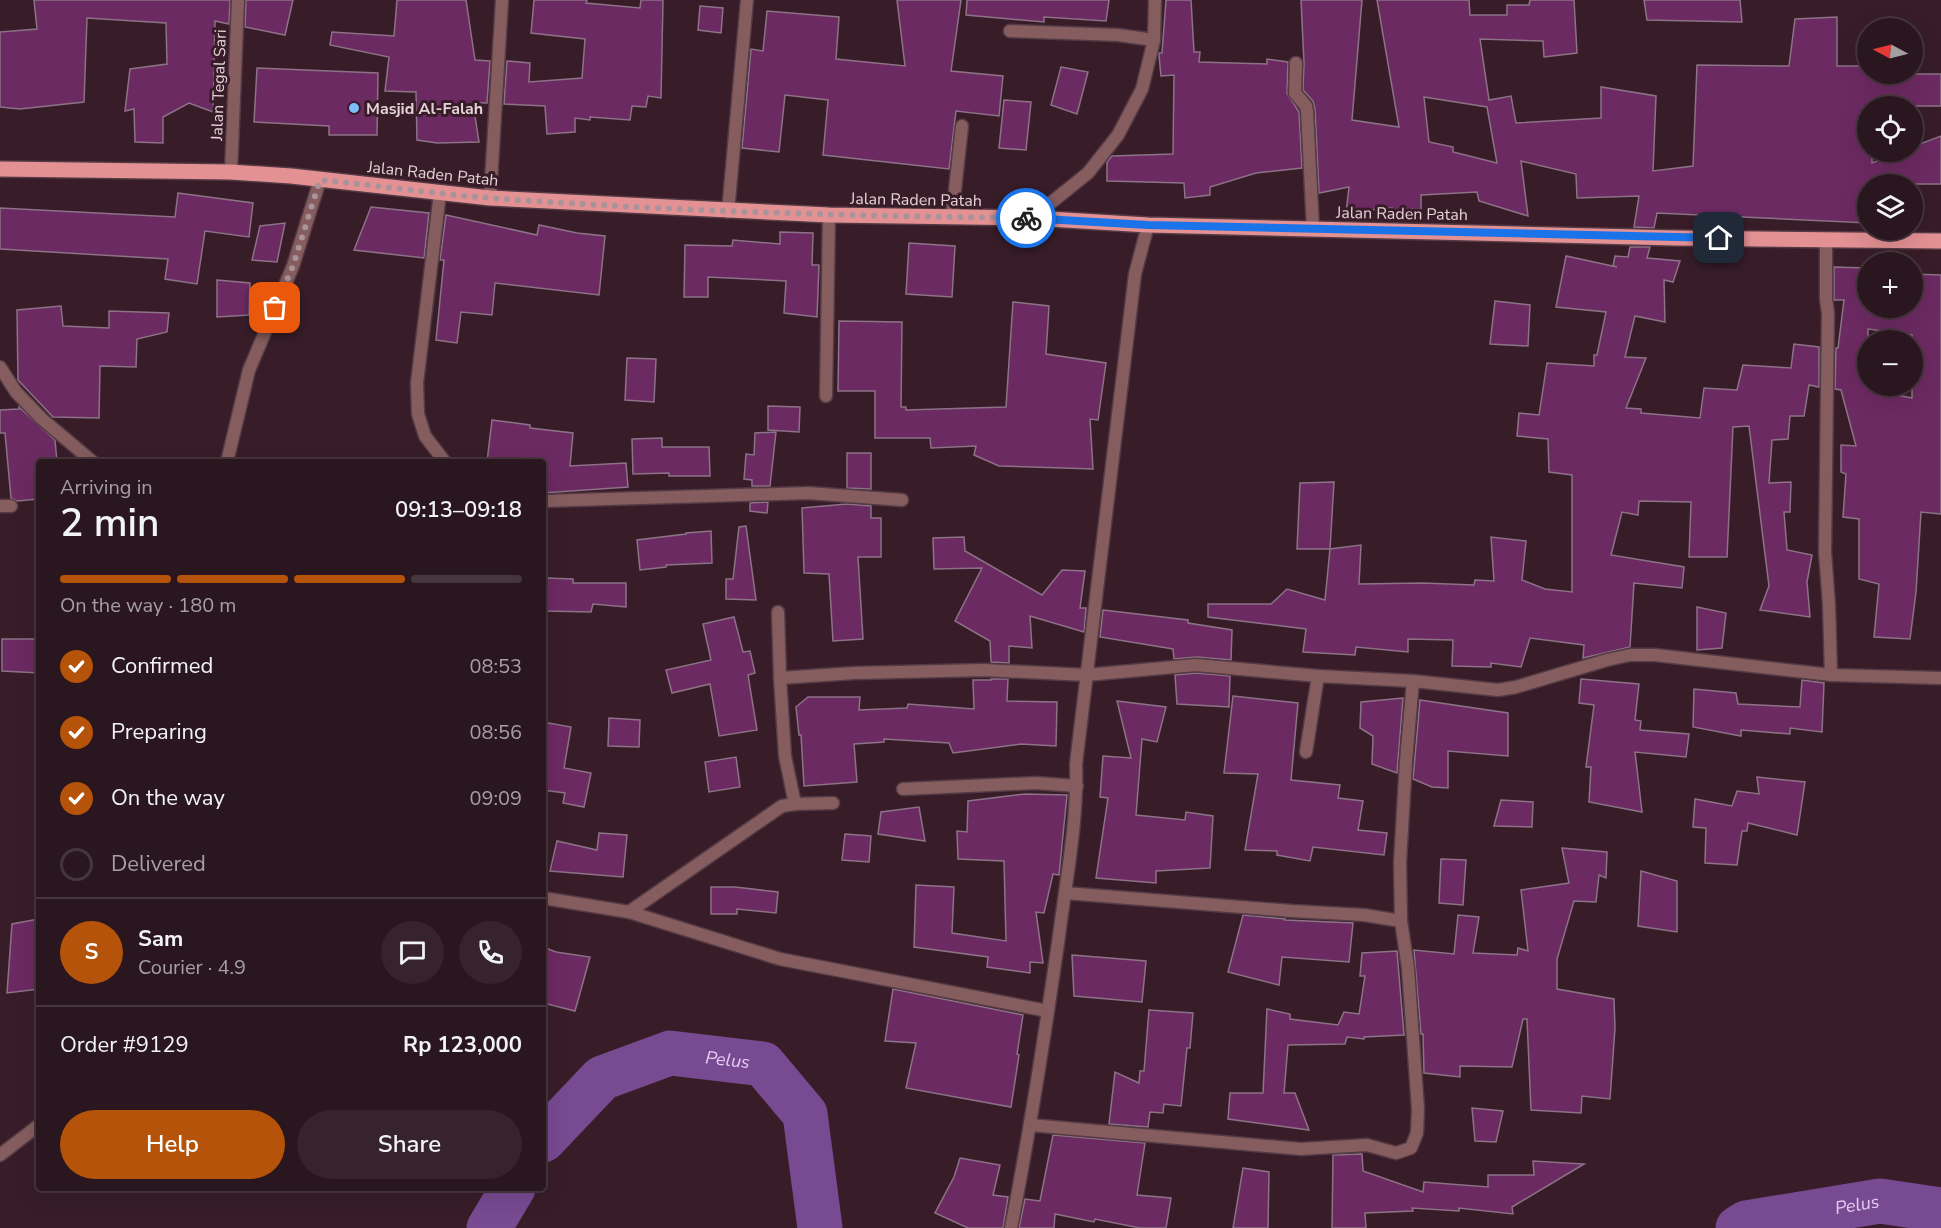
<!DOCTYPE html>
<html lang="en">
<head>
<meta charset="utf-8">
<style>
	body { margin:0; font-family:"Nunito Sans",sans-serif; background:#36232b; color:#f1f3f6; height:100vh; display:flex; flex-direction:column; font-size:22px; white-space:nowrap }
	* { box-sizing:border-box; margin:0 }
	p { font-size:20px; color:#a59fa4 }
	.icon { flex:none; width:33px; height:33px; fill:none; stroke:currentColor; stroke-width:2; stroke-linecap:round; stroke-linejoin:round }
	.map { position:relative; flex:1; overflow:hidden }
	.drawer { position:absolute; left:36px; top:459px; width:510px; height:732px; display:flex; flex-direction:column; background:#2a161e; border-radius:6px; box-shadow:0 6px 24px #0002,0 0 0 2px #46353c }
	.drawer>* { flex:none }
	.needle { width:39px; rotate:277deg }
	.buttons { position:absolute; left:1857px; top:18px; display:grid; gap:12px }
	.buttons a { display:grid; place-items:center; width:66px; height:66px; border-radius:50%; background:#2a161e; box-shadow:0 6px 24px #0002,0 0 0 2px #46353c; font-size:30px }
	.pin { position:absolute; display:grid; place-items:center; width:51px; height:51px; color:#fff; margin:-26px; border-radius:12px; box-shadow:0 3px 9px #0006 }
	.courier { position:absolute; display:grid; place-items:center; width:60px; height:60px; margin:-30px; border:4px solid #1a73e8; border-radius:50%; background:#fff; color:#222; box-shadow:0 2px 8px #0007 }
	.headline em { font-style:normal; font-weight:600 }
	.headline div { display:flex; flex-direction:column-reverse }
	.headline { display:flex; align-items:center; justify-content:space-between; height:102px; padding:0 24px }
	h1 { font-size:39px; font-weight:600; line-height:45px }
	.bar { display:grid; grid-template-columns:repeat(4,1fr); gap:9px 6px; align-content:center; height:72px; padding:0 24px }
	.bar i { height:8px; border-radius:4px; background:#46353c }
	.bar .on { background:#b45309 }
	.bar p { grid-column:span 4 }
	.line { display:flex; align-items:center; gap:15px; padding:0 24px; border-top:2px solid #46353c }
	.line div { flex:1 }
	.round { display:grid; place-items:center; flex:none; width:63px; height:63px; border-radius:32px; background:#36232b }
	ol { padding:0 24px; list-style:none }
	li { display:flex; align-items:center; gap:18px; height:66px }
	li p { margin-inline-start:auto }
	li .icon { padding:6px; border-radius:50%; background:#b45309; color:#fff; stroke-width:4 }
	li:last-child { color:#a59fa4 }
	li i { width:33px; height:33px; border:3px solid #46353c; border-radius:50% }
	.button { display:flex; gap:12px; margin-top:auto; padding:12px 24px }
	.button a { flex:1; height:69px; border-radius:36px; background:#b45309; color:#fff; font-size:24px; font-weight:600; line-height:69px; text-align:center }
	.button a+a { background:#36232b; color:#f1f3f6 }
	.map>svg:first-child { display:block }
</style>
</head>
<body>
<div class="map">
<svg width="1941" height="1228" viewBox="0 0 1941 1228">
	<rect width="100%" height="100%" fill="#381d28"/>
	<g fill="none" stroke-linecap="round" stroke-linejoin="round">
		<g stroke="#784a91" stroke-width="45">
			<path id="s1" d="M543,1140L602,1078L670,1053L763,1064L805,1114L820,1228"/>
			<path d="M489,1228L513,1188"/>
			<path id="s2" d="M1738,1228L1746,1223L1880,1201L1941,1210"/>
		</g>
	</g>
	<g fill="#6c2a62" stroke="#8c7286" stroke-width="1.5" fill-rule="evenodd">
		<path d="M34,0H230L229,24L215,21L213,112L189,103L163,117V143L135,142L134,109L125,111L130,69L167,64L166,23L87,18L84,102L20,109L0,107V32L37,29Z"/>
		<path d="M246,0H293L285,35L245,27Z"/>
		<path d="M397,0H466L475,60L490,61L487,103H473L479,142L437,143L417,140L416,92L385,91L389,57L330,45L332,32L394,36Z"/>
		<path d="M534,0H587L586,3L640,8L641,0H663L661,98L648,96L646,107L632,106L630,120L590,117V120L575,118V132L547,134L545,106L504,104L507,61L530,63L529,82L582,78L585,39L531,33Z"/>
		<path d="M897,0H961L951,71L1003,76L999,116L956,111L949,169L823,155L828,100L785,95L779,152L742,148L751,49L763,51L767,11L839,17L836,59L905,66Z"/>
		<path d="M967,0H1109L1106,21L1044,17V22L966,15Z"/>
		<path d="M1166,0H1191L1194,52H1200L1199,62L1267,64V59L1288,62L1287,93L1299,112L1302,168L1256,173L1210,187V195L1185,198L1184,183L1107,181V162L1112,156L1173,154L1174,75L1161,76L1159,56V53H1162Z"/>
		<path d="M1301,0H1362L1352,120L1399,127L1377,0H1469L1470,15H1507V5H1529L1530,0H1574L1577,53L1544,57L1543,41L1480,39L1489,100L1511,96L1516,123L1601,118V87L1656,96L1653,171L1693,166L1697,65L1789,66L1795,19L1837,17V66H1868V74H1941V106H1868V152H1872V163L1900,152H1912V147L1941,136V184H1868V223L1657,213L1654,228L1634,227L1639,196L1577,198L1576,174L1521,161L1528,216L1479,201L1477,192L1421,195V209L1392,210V208L1346,212L1349,187L1319,193L1315,109L1313,101L1303,90L1304,63ZM1424,97L1487,107L1497,163L1453,152V147L1429,142Z"/>
		<path d="M1644,0H1740L1742,22L1647,20Z"/>
		<path d="M700,6L723,8L721,33L698,30Z"/>
		<path d="M1061,67L1088,72L1077,114L1051,105Z"/>
		<path d="M257,68L378,73L377,135H329V126L254,122Z"/>
		<path d="M1004,100L1031,102L1026,150L999,148Z"/>
		<path d="M178,193L253,203L249,237L205,231L197,284L165,279L168,259L0,249V208L175,217Z"/>
		<path d="M371,207L429,213L424,258L354,250Z"/>
		<path d="M446,215L537,235L539,225L577,233L605,236L599,295L495,283L492,315L461,312L457,343L436,340L444,260H440Z"/>
		<path d="M285,223L277,262L252,260L260,226Z"/>
		<path d="M780,232L813,233L812,265H819L817,317L784,313L786,281L708,277V297H684L685,245L732,246L733,240L780,244Z"/>
		<path d="M909,243L955,246L952,297L906,294Z"/>
		<path d="M1630,247H1650L1647,258L1680,261L1673,282L1664,280L1665,322L1635,316L1625,357L1646,358L1626,408L1641,409V413L1700,418L1704,388L1737,390L1743,365L1791,368L1794,344L1819,347V387L1809,385L1804,416H1790L1788,439L1772,440L1769,483L1791,482L1790,512H1784L1787,550L1812,555L1807,582L1810,617L1760,610L1769,586L1749,426L1733,427L1727,557H1689L1691,502L1639,501L1638,515L1622,512L1611,555L1684,567L1682,588L1634,583L1630,647L1583,658L1584,645L1530,638L1521,667L1491,663V667L1452,666L1453,640L1408,639V652L1356,647L1355,655L1303,652L1306,629L1208,617V604H1271L1287,589L1325,600L1330,549L1361,545L1359,584L1423,583L1474,585L1475,580L1494,581L1491,537L1526,541L1522,580L1545,589L1572,592V475L1549,472L1548,439L1517,436L1519,413L1539,415L1547,363L1594,366V355H1597L1606,312L1556,307L1566,256L1617,267L1613,266L1615,256L1628,257Z"/>
		<path d="M1834,267L1868,268V308H1912V274L1941,275V514L1921,512L1916,592L1910,639L1874,637L1879,584L1859,579V519L1843,517L1846,474L1841,472V445L1856,446L1841,390L1835,389L1836,348H1838L1844,300H1834ZM1868,329L1912,335V398L1868,389Z"/>
		<path d="M217,280L250,283L249,315L217,317Z"/>
		<path d="M1495,301L1530,305L1528,346L1490,344Z"/>
		<path d="M1013,302L1049,306L1046,354L1106,363L1098,420L1090,419L1093,469L999,466L974,455L976,446L931,448L930,438H875V391H838L839,321L902,322L901,407H906V410L1006,407Z"/>
		<path d="M61,306L63,326L109,328V311L169,313L167,332L137,339L136,367L100,366L99,418L53,417L18,380L17,310Z"/>
		<path d="M627,358L656,359L654,402L625,400Z"/>
		<path d="M768,406L800,407L799,432L768,430Z"/>
		<path d="M19,407L55,440L57,462H39V499L17,501L11,498L5,433H0V410L19,409Z"/>
		<path d="M492,420L530,425V428L573,433L570,466L626,463L628,487L543,493V462H487Z"/>
		<path d="M776,432L770,486H752V480L744,479L746,454L754,455L755,433Z"/>
		<path d="M662,438V447H709L710,476H669V473L633,474L632,439Z"/>
		<path d="M847,453H871V489L847,488Z"/>
		<path d="M1334,482L1330,549H1297L1300,483Z"/>
		<path d="M768,502L767,513L750,511V503Z"/>
		<path d="M847,504L871,506V518H881V557H858L863,639L833,641L829,574L804,573L802,508Z"/>
		<path d="M746,526L756,600L726,599V579H733L739,527Z"/>
		<path d="M711,531L712,563L666,565V567L640,570L637,540L686,534V533Z"/>
		<path d="M964,537L965,551L1042,595L1062,570L1085,571L1080,608H1086L1084,632L1030,616L1032,648L1009,646V663L991,662L990,641L955,621L982,568L934,569L933,538Z"/>
		<path d="M547,578L573,579V583H626V607L593,604L591,612L546,611Z"/>
		<path d="M1697,607L1726,613L1722,648L1697,650Z"/>
		<path d="M1103,610L1188,620V623L1232,630L1231,660L1197,657L1174,659L1173,649L1100,637Z"/>
		<path d="M734,617L743,652L750,651L755,673L748,675L757,730L719,736L710,684L672,693L666,670L711,660L703,624Z"/>
		<path d="M2,639H39V673L2,671Z"/>
		<path d="M1196,673L1230,676L1229,707L1177,704L1175,675Z"/>
		<path d="M991,679H1008L1007,701L1057,702L1056,746L1021,744L953,753L949,743L884,739V742L854,744L857,782L804,786L801,735H799L796,707L808,697H860L859,710L907,708L908,704L974,709L973,680H991Z"/>
		<path d="M1581,679L1639,684L1635,720L1641,721L1640,730L1689,734L1686,757L1635,752L1642,812L1589,802L1591,767H1586L1594,705L1579,703Z"/>
		<path d="M1802,680L1824,683L1822,732L1790,728V734L1741,730V736L1693,727L1694,689L1736,693L1738,704L1800,707Z"/>
		<path d="M1233,696L1298,703L1291,780L1340,785L1338,798L1363,801L1358,830L1387,833L1384,855L1313,847L1310,861L1277,855V851L1245,850L1258,774L1224,773Z"/>
		<path d="M1403,698L1398,760L1397,773L1372,764L1373,736L1360,728L1361,702Z"/>
		<path d="M1420,700L1508,713V756L1448,751V788L1432,787L1413,779Z"/>
		<path d="M1117,701L1166,707L1157,742L1142,739L1136,815L1185,820L1186,812L1213,816L1210,868L1156,871V883L1096,878L1108,798L1100,797L1103,756L1131,758Z"/>
		<path d="M609,718L640,720L639,747L608,746Z"/>
		<path d="M543,722L571,727L564,768L591,773L584,807L563,803L565,793L543,790Z"/>
		<path d="M736,757L740,787L709,792L705,762Z"/>
		<path d="M1757,777L1805,782L1797,835L1748,823L1747,831H1742L1737,865L1705,863L1706,828L1693,827L1695,799L1732,806L1737,791L1759,794Z"/>
		<path d="M1025,794L1067,795L1059,875L1053,874L1044,913L1036,912L1043,963L1030,962V973L987,967L988,957L914,947L916,885L954,887L952,933L1006,941L1004,861L958,859L957,831L967,832L968,801Z"/>
		<path d="M1501,800L1533,802L1532,827L1494,826Z"/>
		<path d="M919,807L925,841L878,834L881,812Z"/>
		<path d="M599,833L627,835L623,877L550,871L557,841L597,850Z"/>
		<path d="M845,834L871,836L869,862L842,860Z"/>
		<path d="M1562,848L1607,852L1606,878L1599,875L1596,902L1574,901L1557,959V989L1614,999L1615,1028L1610,1099L1582,1096L1581,1113L1531,1110L1527,1019H1523L1512,1067L1460,1066V1077L1424,1073L1423,1034H1421L1414,950L1454,954L1458,915L1479,917L1473,953L1517,955L1518,948L1528,951L1521,890L1569,883Z"/>
		<path d="M1441,859L1466,860L1463,905L1439,903Z"/>
		<path d="M1641,871L1677,881V932L1638,926Z"/>
		<path d="M711,887H735L778,892L776,913L737,909V914H711Z"/>
		<path d="M1243,915L1285,919V920L1353,923L1349,962L1282,957L1279,985L1228,972Z"/>
		<path d="M39,919V989L7,993L12,924Z"/>
		<path d="M543,947L556,952L590,957L575,1011L543,1003Z"/>
		<path d="M1397,951L1404,1035L1364,1037V1039L1347,1037L1345,1044L1288,1045L1284,1093H1295L1309,1130L1228,1119L1230,1093H1263L1267,1009L1290,1014V1019L1338,1025L1344,1012L1359,1014L1365,976H1360L1362,953Z"/>
		<path d="M1072,955L1146,961L1142,1002L1074,996Z"/>
		<path d="M893,989L1023,1015L1017,1054L1019,1055L1011,1107L906,1088L916,1043L885,1041Z"/>
		<path d="M1149,1010L1193,1013L1190,1048H1187L1181,1106L1164,1104L1163,1113L1150,1112L1148,1127L1109,1124L1115,1072L1139,1083L1140,1071H1144Z"/>
		<path d="M1472,1108L1503,1111L1496,1142L1475,1141Z"/>
		<path d="M1053,1135L1145,1143L1137,1195L1171,1198L1166,1228H1140L1095,1219L1094,1222L1055,1214L1054,1228H1019L1025,1199L1040,1201Z"/>
		<path d="M1362,1154L1363,1171L1423,1192L1424,1182L1488,1187V1175H1534L1533,1161L1584,1164L1512,1207L1513,1214L1459,1208V1211L1412,1208L1413,1211L1365,1213L1366,1228H1332L1333,1155Z"/>
		<path d="M960,1158L1000,1165L993,1195L1008,1197L1003,1228H968L935,1213L954,1177Z"/>
		<path d="M1243,1168L1269,1172L1268,1228H1233Z"/>
	</g>
	<g fill="none" stroke-linecap="round" stroke-linejoin="round">
		<defs>
			<g id="minor">
				<path d="M1010,31L1118,35L1154,40"/>
				<path d="M1296,63L1295,93L1306,106L1307,111L1313,229"/>
				<path d="M231,172L238,0"/>
				<path d="M440,193L417,383L418,414L425,436L445,462"/>
				<path d="M490,198L502,0"/>
				<path d="M728,212L747,0"/>
				<path d="M952,217L962,126"/>
				<path d="M1032,218L1088,173L1118,135L1142,89L1154,40L1155,0"/>
				<path d="M1826,240V299L1828,313L1825,552L1829,605L1831,675"/>
				<path d="M0,367L16,392L42,419L93,462"/>
				<path d="M826,396L829,215"/>
				<path d="M227,462L249,370L293,266L320,180"/>
				<path d="M543,501L808,493L902,500"/>
				<path d="M0,506H11"/>
				<path d="M778,612L780,678"/>
				<path d="M1306,752L1318,676"/>
				<path d="M903,789L1036,783L1077,786"/>
				<path d="M795,804L785,756L780,678L855,673L984,670L1086,675L1196,665L1318,676L1413,681L1498,690L1516,687L1607,660L1630,655H1655L1831,675L1941,678"/>
				<path d="M1065,893L1292,911L1364,915L1401,921"/>
				<path d="M543,898L629,912L780,959L1048,1011"/>
				<path d="M629,912L782,806L795,804L833,803"/>
				<path d="M1030,1125L1301,1149L1367,1145L1396,1153L1411,1148L1417,1133L1418,1109L1408,968L1401,921L1400,862L1406,761L1413,681"/>
				<path d="M0,1155L39,1125"/>
				<path d="M1011,1228C1030,1131 1045,1034 1059,936C1066,881 1078,819 1076,764L1135,274L1148,225"/>
			</g>
			<path id="primary" d="M0,169L231,172L291,176L490,198L829,215L1032,218L1148,225L1676,238L1941,241"/>
		</defs>
		<use href="#minor" stroke="#543a44" stroke-width="15"/>
		<use href="#primary" stroke="#543a44" stroke-width="18"/>
		<use href="#minor" stroke="#855d5e" stroke-width="12"/>
		<use href="#primary" stroke="#e49194" stroke-width="15"/>
	</g>
	<g fill="none" stroke-linecap="round" stroke-linejoin="round">
		<path stroke="#a8939a" stroke-width="6" stroke-dasharray="0 10.8" d="M275,308L293,266L320,180C377,185 434,194 491,198C669,211 847,216 1026,218"/>
		<path stroke="#1a73e8" stroke-width="8" d="M1026,218L1148,225L1719,238"/>
	</g>
	<circle fill="#7ebdf9" stroke="#381d28" stroke-width="2" cx="354" cy="108" r="6"/>
	<g text-anchor="middle" stroke-width="6" stroke-linejoin="round" paint-order="stroke">
		<g font-size="16" fill="#e5d2d8" stroke="#381d28">
			<text transform="translate(218 85) rotate(-88)" y="6">Jalan Tegal Sari</text>
			<text transform="translate(433 173) rotate(6)" y="6">Jalan Raden Patah</text>
			<text transform="translate(916 199) rotate(1)" y="6">Jalan Raden Patah</text>
			<text transform="translate(1402 213) rotate(1)" y="6">Jalan Raden Patah</text>
		</g>
		<g font-size="16" font-weight="bold" fill="#e5d2d8" stroke="#381d28" text-anchor="start">
			<text x="366" y="114">Masjid Al-Falah</text>
		</g>
		<g font-size="18" font-style="italic" fill="#e5ccf4" stroke="#381d28">
			<text dy="6" stroke="none"><textPath href="#s1" startOffset="216">Pelus</textPath></text>
			<text dy="6" stroke="none"><textPath href="#s2" startOffset="122">Pelus</textPath></text>
		</g>
	</g>
</svg>
<div class="buttons">
<a><svg class="needle" viewBox="-14 -14 28 28"><path d="M0-13l5 13h-10z" fill="#e53935"/><path d="M0 13l5-13h-10z" fill="#a59fa4"/></svg></a>
<a><svg class="icon" aria-label="locate" viewBox="0 0 24 24"><circle cx="12" cy="12" r="6"/><path d="M12 2v4M12 18v4M2 12h4M18 12h4"/></svg></a>
<a><svg class="icon" aria-label="layers" viewBox="0 0 24 24"><path d="M12 4l9 5-9 5-9-5zM3 14l9 5 9-5"/></svg></a>
<a>+</a>
<a>−</a>
</div>
<div class="pin" style="left:275px;top:308px;background:#ea580c"><svg class="icon" aria-label="bag" viewBox="0 0 24 24"><path d="M5 8h14l-1 12H6zM9 8a3 3 0 0 1 6 0"/></svg></div>
<div class="pin" style="left:1719px;top:238px;background:#1f2937"><svg class="icon" aria-label="home" viewBox="0 0 24 24"><path d="M3 11l9-7 9 7M6 9v11h12V9"/></svg></div>
<div class="courier" style="left:1026px;top:218px"><svg class="icon" aria-label="bike" viewBox="0 0 24 24"><circle cx="6" cy="16" r="4"/><circle cx="18" cy="16" r="4"/><path d="M6 16l4-8h5l3 8M10 8l3 8H6M13 5h3"/></svg></div>
<section class="drawer">
<div class="headline"><div><h1>2 min</h1><p>Arriving in</p></div><em>09:13–09:18</em></div>
<div class="bar"><i class="on"></i><i class="on"></i><i class="on"></i><i></i><p>On the way · 180 m</p></div>
<ol>
<li><svg class="icon" aria-label="check" viewBox="0 0 24 24"><path d="M5 12l5 5 9-10"/></svg>Confirmed<p>08:53</p></li>
<li><svg class="icon" aria-label="check" viewBox="0 0 24 24"><path d="M5 12l5 5 9-10"/></svg>Preparing<p>08:56</p></li>
<li><svg class="icon" aria-label="check" viewBox="0 0 24 24"><path d="M5 12l5 5 9-10"/></svg>On the way<p>09:09</p></li>
<li><i></i>Delivered</li>
</ol>
<div class="line" style="height:108px"><b class="round" style="background:#b45309;color:#fff">S</b><div><b>Sam</b><p>Courier · 4.9</p></div><a class="round"><svg class="icon" aria-label="chat" viewBox="0 0 24 24"><path d="M4 5h16v11H9l-5 4z"/></svg></a><a class="round"><svg class="icon" aria-label="phone" viewBox="0 0 24 24"><path d="M5 4h4l2 5-3 2q2 4 5 5l2-3 5 2v4C11 20 4 13 5 4z"/></svg></a></div>
<div class="line" style="height:78px"><div>Order #9129</div><b>Rp 123,000</b></div>
<div class="button"><a>Help</a><a>Share</a></div>
</section>
</div>
</body>
</html>
